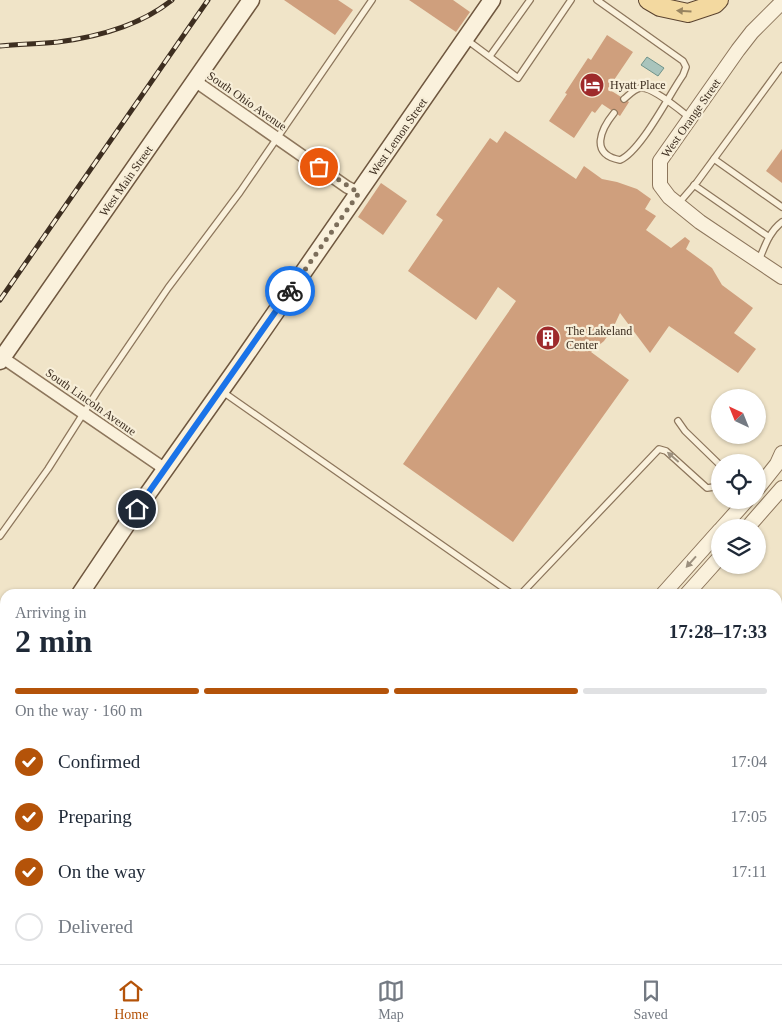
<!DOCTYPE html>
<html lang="en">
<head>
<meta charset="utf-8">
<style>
	body { margin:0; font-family:"Times New Roman",serif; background:#f2f2f3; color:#1f2937; height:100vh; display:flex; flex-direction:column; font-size:19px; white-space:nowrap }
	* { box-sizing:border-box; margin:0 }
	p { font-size:16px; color:#747a83 }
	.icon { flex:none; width:28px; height:28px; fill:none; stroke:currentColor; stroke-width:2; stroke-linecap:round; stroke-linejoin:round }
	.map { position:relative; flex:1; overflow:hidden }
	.sheet { position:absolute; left:0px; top:589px; width:782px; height:376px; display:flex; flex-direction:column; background:#fff; border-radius:15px 15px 0 0; box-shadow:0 1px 4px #0004 }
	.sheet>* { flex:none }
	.needle { width:32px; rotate:317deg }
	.buttons { position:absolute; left:711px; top:389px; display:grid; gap:10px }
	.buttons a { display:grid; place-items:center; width:55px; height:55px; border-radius:50%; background:#fff; box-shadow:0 1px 4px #0004; font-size:25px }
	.pin { position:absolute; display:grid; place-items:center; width:42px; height:42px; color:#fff; margin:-21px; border:2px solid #fff; border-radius:50%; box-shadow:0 1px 5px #0007 }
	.courier { position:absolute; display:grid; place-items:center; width:50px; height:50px; margin:-25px; border:4px solid #1a73e8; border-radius:50%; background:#fff; color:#222; box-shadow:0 1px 6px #0007 }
	.headline em { font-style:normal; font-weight:700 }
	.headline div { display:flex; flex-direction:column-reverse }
	.headline { display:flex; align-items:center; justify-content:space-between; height:85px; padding:0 15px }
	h1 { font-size:32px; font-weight:700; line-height:38px }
	.bar { display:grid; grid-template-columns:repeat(4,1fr); gap:8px 5px; align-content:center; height:60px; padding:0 15px }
	.bar i { height:6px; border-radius:4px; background:#e0e1e3 }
	.bar .on { background:#b45309 }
	.bar p { grid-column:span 4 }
	ol { padding:0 15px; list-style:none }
	li { display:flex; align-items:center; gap:15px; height:55px }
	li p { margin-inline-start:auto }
	li .icon { padding:5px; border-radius:50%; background:#b45309; color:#fff; stroke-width:4 }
	li:last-child { color:#747a83 }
	li i { width:28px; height:28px; border:2px solid #e0e1e3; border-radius:50% }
	.tab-bar { display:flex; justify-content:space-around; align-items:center; height:70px; border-top:1px solid #e0e1e3; background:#fff; font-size:14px; color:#747a83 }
	.tab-bar a { display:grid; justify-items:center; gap:2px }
	.tab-bar .on { color:#b45309 }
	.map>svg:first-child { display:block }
</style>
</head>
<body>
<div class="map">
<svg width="782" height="964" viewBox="0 0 782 964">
	<rect width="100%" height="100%" fill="#f0e4c8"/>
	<path fill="#c9cf9b" d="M778,790L782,794V869L778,865Z"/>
	<g fill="#a9c4bc" stroke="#6f938a">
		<path d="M647,57L664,68L658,76L641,65Z"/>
		<path d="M0,783L5,784V960H245L247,964H0Z"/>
	</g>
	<g fill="#cf9f7d">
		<path d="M284,0H338L353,10L335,35Z"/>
		<path d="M409,0H453L470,12L456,32Z"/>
		<path d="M607,35L633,52L614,80L616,81L610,90L629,102L620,116L602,104L595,113L592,111L574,138L549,121L567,94L565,93L588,58L591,60Z"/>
		<path d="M505,131L576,179L584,166L602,179L617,182L637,189L651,199L645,209L656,216L646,230L671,248L685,237L690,241L686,249L712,268L722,285L753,308L734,333L756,349L738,373L669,326L650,353L620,313L613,328L604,341L591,352L629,380L513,542L403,464L516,301L498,287L476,320L408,271L443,220L436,215L490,138L497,143Z"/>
		<path d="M782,149V183L766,171Z"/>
		<path d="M381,183L407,201L383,235L358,217Z"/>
	</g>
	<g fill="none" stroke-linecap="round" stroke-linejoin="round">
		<defs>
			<g id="service">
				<path d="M597,0L683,61L686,67L683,75C669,95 641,151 620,160C589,154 601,129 614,113"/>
				<path d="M467,40L518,78L571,0"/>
				<path d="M490,56L530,0"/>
				<path d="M624,99C629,95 634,89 640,88C652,86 681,111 690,118"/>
				<path d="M714,159L782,207"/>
				<path d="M694,185L769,237"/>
				<path d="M678,204L697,182L782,66"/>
				<path d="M759,260C765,246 769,232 782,222"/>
				<path d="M223,392L512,594"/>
				<path d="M678,421L685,431L720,465"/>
				<path d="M0,536L48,469L97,392L168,288L240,192L372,0"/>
				<path d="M521,594L659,449L666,451L707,488L714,487L720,483"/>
				<path d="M0,618L5,622"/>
				<path d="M645,960L649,964"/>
			</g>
			<g id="minor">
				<path d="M195,81L347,187L359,193"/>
				<path d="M3,358L165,469"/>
			</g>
			<g id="tertiary">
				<path d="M782,2L752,32L738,50L660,161V185L669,197L700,222L782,277"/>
				<path d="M758,488L777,464L782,453"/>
				<path d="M722,528L747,500"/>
				<path d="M747,528L782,488"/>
				<path d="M663,594L720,530"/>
				<path d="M687,594L720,557"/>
				<path d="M0,745L5,747"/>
				<path d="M269,960L271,964"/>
				<path d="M325,964L330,960"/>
				<path d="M354,964L358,960"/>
			</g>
			<g id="secondary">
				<path d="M0,361L251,0"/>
				<path d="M80,594L137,509L239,365L492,0"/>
				<path d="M0,708L5,701"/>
			</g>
			<path id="primary" d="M648,0L660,7L688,13L715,4L719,0"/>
		</defs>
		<use href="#service" stroke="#8d765c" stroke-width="8"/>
		<use href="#minor" stroke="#8d765c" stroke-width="14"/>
		<use href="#tertiary" stroke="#8d765c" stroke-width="16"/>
		<use href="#secondary" stroke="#6f573f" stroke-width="19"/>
		<use href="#primary" stroke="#5b4430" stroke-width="20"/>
		<path stroke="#8d765c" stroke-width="2" stroke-dasharray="4 2.5" stroke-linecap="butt" d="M0,763L5,764"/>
		<use href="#service" stroke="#faf1dc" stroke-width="5.5"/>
		<use href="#minor" stroke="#faf1dc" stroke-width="11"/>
		<use href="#tertiary" stroke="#faf1dc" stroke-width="14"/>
		<use href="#secondary" stroke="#faf1dc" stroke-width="16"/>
		<use href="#primary" stroke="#f3d9a0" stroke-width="18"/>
		<defs>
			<g id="rail">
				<path d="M0,46C19,44 39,44 58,42C97,37 141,25 172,0"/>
				<path d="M0,300L208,0"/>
			</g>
		</defs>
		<use href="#rail" stroke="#3d2e20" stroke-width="5"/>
		<use href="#rail" stroke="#f7eed8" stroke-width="3" stroke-dasharray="9" stroke-linecap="butt"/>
	</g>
	<defs><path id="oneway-solid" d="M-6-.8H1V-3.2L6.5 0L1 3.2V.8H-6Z" transform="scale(1.25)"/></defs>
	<use fill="#988460" href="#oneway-solid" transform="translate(684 11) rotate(-176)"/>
	<g fill="#9c907e">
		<use href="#oneway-solid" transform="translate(673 457) rotate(-139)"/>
		<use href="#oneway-solid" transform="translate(691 562) rotate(132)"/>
	</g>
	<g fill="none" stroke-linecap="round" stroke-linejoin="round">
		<path stroke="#7c6e5b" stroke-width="5" stroke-dasharray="0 9" d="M290,291L359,193L319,167"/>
		<path stroke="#1a73e8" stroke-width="6" d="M137,509L290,291"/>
	</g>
	<defs>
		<symbol id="hotel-disc" viewBox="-11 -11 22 22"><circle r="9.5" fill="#9e2a2b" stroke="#f7eed8"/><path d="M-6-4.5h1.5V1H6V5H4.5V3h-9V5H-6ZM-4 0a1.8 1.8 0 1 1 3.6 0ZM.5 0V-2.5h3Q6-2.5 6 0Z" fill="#fff"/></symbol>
		<symbol id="building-disc" viewBox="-11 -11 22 22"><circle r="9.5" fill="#9e2a2b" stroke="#f7eed8"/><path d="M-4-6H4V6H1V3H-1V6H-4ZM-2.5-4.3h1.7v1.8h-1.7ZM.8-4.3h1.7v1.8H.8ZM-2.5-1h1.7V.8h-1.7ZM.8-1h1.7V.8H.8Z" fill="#fff"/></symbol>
	</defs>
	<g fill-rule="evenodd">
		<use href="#hotel-disc" x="578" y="71" width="28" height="28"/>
		<use href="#building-disc" x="534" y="324" width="28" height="28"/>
	</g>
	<g text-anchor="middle" stroke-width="4.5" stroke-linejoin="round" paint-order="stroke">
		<g font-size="12" fill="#3d2e20" stroke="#f7eed8" text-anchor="start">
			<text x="610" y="89">Hyatt Place</text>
			<text x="566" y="335">The Lakeland<tspan x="566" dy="14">Center</tspan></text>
		</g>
		<g font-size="12" fill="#3d2e20" stroke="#f7eed8">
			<text transform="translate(247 101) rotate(35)" y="4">South Ohio Avenue</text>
			<text transform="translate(691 118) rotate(-55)" y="4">West Orange Street</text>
			<text transform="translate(398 137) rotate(-55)" y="4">West Lemon Street</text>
			<text transform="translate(126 181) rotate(-55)" y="4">West Main Street</text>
			<text transform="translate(91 402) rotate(35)" y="4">South Lincoln Avenue</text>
		</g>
	</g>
</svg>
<div class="buttons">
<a><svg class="needle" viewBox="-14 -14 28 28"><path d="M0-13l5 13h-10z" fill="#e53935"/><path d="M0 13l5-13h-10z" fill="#747a83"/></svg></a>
<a><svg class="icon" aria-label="locate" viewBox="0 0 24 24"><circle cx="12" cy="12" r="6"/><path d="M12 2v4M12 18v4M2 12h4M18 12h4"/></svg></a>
<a><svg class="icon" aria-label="layers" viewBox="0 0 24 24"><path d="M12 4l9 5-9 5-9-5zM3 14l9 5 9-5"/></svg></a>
</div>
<div class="pin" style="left:319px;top:167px;background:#ea580c"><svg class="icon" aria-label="bag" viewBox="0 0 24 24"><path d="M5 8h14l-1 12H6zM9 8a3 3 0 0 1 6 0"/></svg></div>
<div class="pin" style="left:137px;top:509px;background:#1f2937"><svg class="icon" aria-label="home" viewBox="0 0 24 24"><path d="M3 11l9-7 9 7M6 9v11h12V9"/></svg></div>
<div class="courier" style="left:290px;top:291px"><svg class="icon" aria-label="bike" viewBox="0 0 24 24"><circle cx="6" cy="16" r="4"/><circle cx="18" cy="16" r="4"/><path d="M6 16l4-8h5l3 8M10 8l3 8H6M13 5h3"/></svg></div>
<section class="sheet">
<div class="headline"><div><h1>2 min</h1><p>Arriving in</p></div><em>17:28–17:33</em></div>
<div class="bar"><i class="on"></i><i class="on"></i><i class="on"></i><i></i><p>On the way · 160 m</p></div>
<ol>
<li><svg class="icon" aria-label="check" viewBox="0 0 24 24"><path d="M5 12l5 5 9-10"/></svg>Confirmed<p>17:04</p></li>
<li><svg class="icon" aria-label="check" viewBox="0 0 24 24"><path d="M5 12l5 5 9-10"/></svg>Preparing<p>17:05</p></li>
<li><svg class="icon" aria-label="check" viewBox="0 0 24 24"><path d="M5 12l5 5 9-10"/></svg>On the way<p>17:11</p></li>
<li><i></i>Delivered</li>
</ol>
</section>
</div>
<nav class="tab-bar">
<a class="on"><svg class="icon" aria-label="home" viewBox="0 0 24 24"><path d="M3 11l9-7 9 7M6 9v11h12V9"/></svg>Home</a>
<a><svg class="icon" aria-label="map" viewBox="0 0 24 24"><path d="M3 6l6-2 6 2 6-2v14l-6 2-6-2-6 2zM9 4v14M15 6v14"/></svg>Map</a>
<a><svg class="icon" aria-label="saved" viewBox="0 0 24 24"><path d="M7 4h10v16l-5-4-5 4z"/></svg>Saved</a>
</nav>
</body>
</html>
